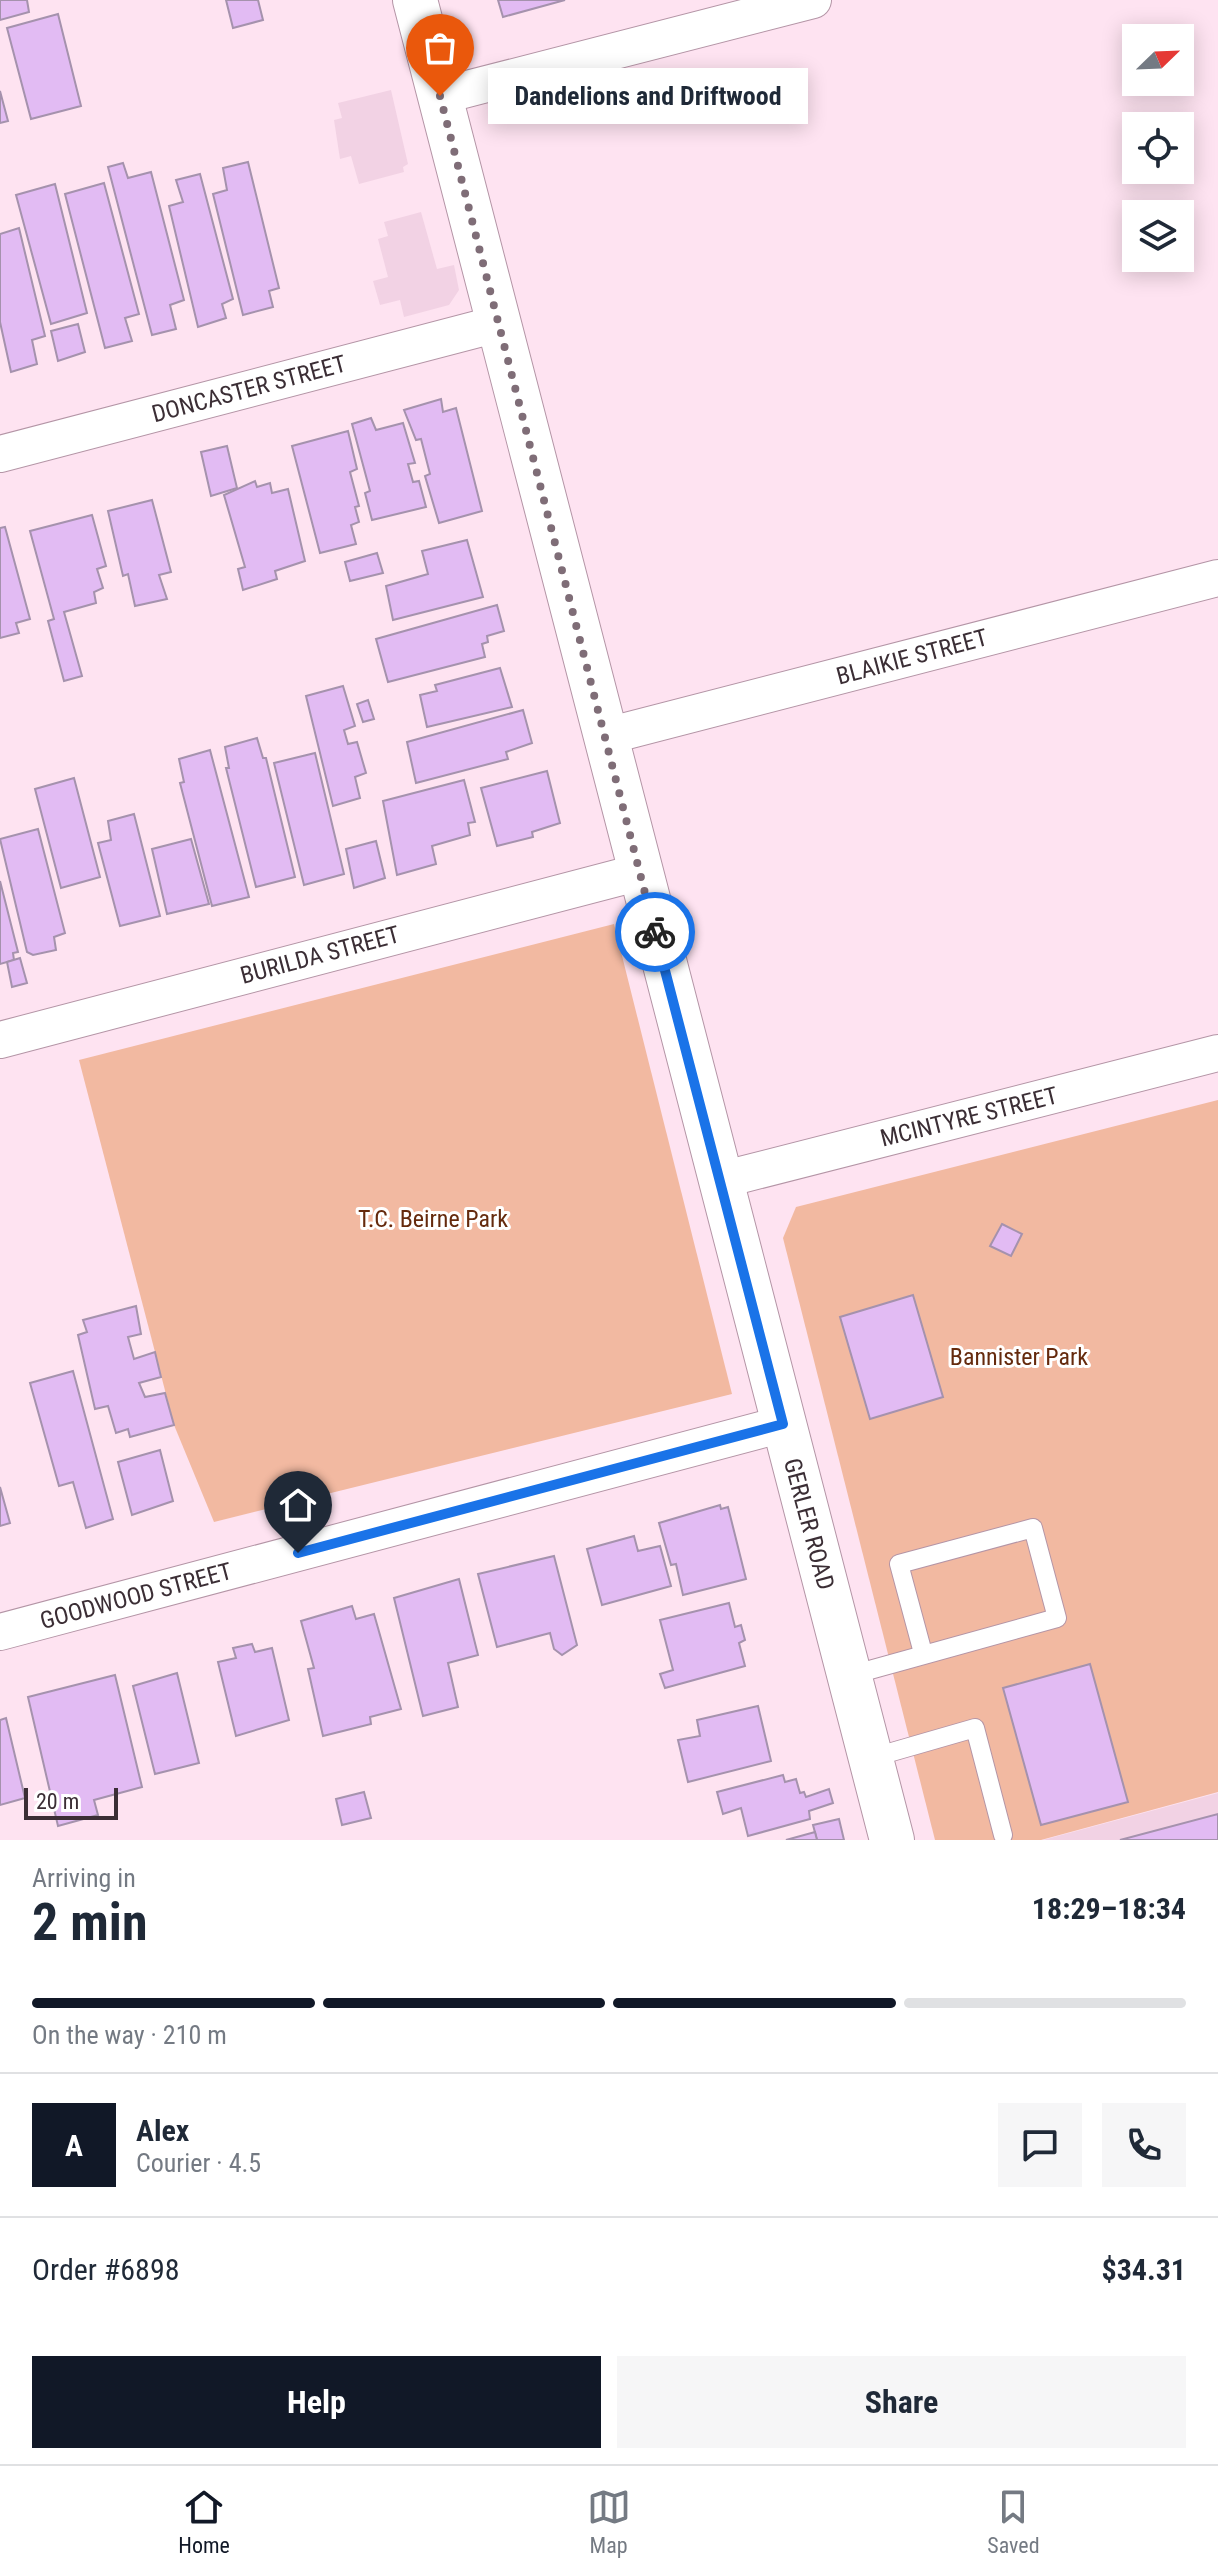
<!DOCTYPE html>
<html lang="en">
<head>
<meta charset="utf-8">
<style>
	body { margin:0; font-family:"Roboto Condensed",sans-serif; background:#f6f6f7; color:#1f2937; height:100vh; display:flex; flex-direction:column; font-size:30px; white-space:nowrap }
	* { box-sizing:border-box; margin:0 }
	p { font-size:26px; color:#747a83 }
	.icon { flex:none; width:44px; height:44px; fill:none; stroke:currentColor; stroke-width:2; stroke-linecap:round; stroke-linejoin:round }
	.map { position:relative; height:1840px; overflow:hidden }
	.side { display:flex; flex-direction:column; background:#fff; flex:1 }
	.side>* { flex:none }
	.needle { width:52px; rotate:67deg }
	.buttons { position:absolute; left:1122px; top:24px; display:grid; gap:16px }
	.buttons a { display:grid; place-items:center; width:72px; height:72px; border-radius:0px; background:#fff; box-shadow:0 4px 20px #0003; font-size:40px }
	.scale { position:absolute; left:24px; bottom:20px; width:94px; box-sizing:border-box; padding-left:8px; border:4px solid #3b2e35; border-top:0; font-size:22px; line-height:28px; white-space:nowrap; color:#3b2e35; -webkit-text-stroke:6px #fff; paint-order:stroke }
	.pin { position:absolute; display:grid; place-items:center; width:68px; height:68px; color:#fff; margin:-82px -34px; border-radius:50% 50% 50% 0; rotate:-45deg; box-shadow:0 0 8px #0007 }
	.pin .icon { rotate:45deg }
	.courier { position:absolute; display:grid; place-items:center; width:80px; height:80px; margin:-40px; border:6px solid #1a73e8; border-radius:50%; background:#fff; color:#222; box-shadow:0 2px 10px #0007 }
	.bubble { position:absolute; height:56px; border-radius:0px; background:#fff; box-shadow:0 4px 20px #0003; font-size:26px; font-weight:700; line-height:56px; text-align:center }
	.head em { font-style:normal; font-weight:700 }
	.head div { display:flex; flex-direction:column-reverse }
	.head { display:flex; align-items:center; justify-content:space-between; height:136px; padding:0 32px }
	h1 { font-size:52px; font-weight:700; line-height:60px }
	.bar { display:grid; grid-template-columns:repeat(4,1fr); gap:12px 8px; align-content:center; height:96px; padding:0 32px }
	.bar i { height:10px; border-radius:6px; background:#e0e1e3 }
	.bar .active { background:#111827 }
	.bar p { grid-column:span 4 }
	.line { display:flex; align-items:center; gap:20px; padding:0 32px; border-top:2px solid #e0e1e3 }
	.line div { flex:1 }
	.round { display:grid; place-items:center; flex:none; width:84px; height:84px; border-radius:0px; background:#f6f6f7 }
	.primary-button { display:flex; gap:16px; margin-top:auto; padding:16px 32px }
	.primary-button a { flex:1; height:92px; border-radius:0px; background:#111827; color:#fff; font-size:32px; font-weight:700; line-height:92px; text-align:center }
	.primary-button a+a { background:#f6f6f7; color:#1f2937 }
	.tabs { display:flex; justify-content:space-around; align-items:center; height:112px; border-top:2px solid #e0e1e3; background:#fff; font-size:22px; color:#747a83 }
	.tabs a { display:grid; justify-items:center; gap:4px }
	.tabs .active { color:#111827 }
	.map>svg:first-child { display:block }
</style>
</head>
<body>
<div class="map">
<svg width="1218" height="1840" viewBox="0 0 1218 1840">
	<rect width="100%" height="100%" fill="#fee3f1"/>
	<g fill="#f2d2e4">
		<path d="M391,90L408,164L403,167L404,172L359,184L351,156L340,159L334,120L342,118L338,103Z"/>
		<path d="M421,212L437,269L454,265L459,290L449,305L404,317L400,300L380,305L373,281L388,277L378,239L388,236L384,222Z"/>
		<path d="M1218,1793V1840H1043Z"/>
	</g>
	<g fill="#f2b9a1">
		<path d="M614,924L732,1394L214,1522L174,1425L79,1060Z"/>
		<path d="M1218,1100V1792L1041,1840H935L783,1238L796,1207Z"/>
	</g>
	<g fill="#e2bbf3" stroke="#a592ad" stroke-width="2">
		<path d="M0,0H27L29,12L0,20Z"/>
		<path d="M226,0H258L263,20L233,28Z"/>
		<path d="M498,0H565L503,17Z"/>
		<path d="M58,14L81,106L31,119L7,28Z"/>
		<path d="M0,91L8,121L0,123Z"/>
		<path d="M248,162L279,288L269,291L273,307L243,315L213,194L227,190L223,168Z"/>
		<path d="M123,163L128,178L151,172L184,300L170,305L176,329L152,335L108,167Z"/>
		<path d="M200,174L233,299L222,304L226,318L198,327L169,206L183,202L176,180Z"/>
		<path d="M104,183L139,314L125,318L132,341L105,348L65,194Z"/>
		<path d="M55,184L87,313L51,324L16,195Z"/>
		<path d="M19,228L45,336L32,340L37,364L11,372L0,322V234Z"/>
		<path d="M78,324L85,352L58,361L51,331Z"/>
		<path d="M441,399L443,412L456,408L482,511L439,523L425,476L430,474L421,439L416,440L404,410Z"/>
		<path d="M371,418L376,430L403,423L415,463L408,464L413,482L419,481L426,507L372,520L365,493L370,491L352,424Z"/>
		<path d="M348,431L357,469L350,472L359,506L355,507L359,522L351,525L356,544L320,553L292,446Z"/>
		<path d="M227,446L237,488L211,496L201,452Z"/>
		<path d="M255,481L257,487L270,483L272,493L288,489L305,561L275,571L277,579L243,590L238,569L245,567L224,495Z"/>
		<path d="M152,500L171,572L159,575L167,599L135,606L128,574L123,576L108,511Z"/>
		<path d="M92,515L106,566L97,569L103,588L94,592L96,603L64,612L82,676L64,681L48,621L54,619L30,531Z"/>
		<path d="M5,527L30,619L16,623L19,633L0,638V528Z"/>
		<path d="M467,540L483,597L393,620L386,586L428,574L422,551Z"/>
		<path d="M377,553L383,573L350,581L345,562Z"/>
		<path d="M497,605L504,631L487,636L488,642L482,644L485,657L388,682L376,639Z"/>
		<path d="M500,668L512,707L427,727L420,695L437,691L435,685Z"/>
		<path d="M343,686L355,726L344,730L348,744L357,742L366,773L355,777L360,798L333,806L306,696Z"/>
		<path d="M368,700L374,719L363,722L357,704Z"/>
		<path d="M523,710L532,743L506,752L508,759L416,783L407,742Z"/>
		<path d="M257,738L263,758H266L295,877L256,887L226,768H229L225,747Z"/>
		<path d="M210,750L249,897L212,906L180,783L184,782L179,759Z"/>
		<path d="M315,753L344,874L304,885L274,763Z"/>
		<path d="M547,771L560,823L532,832L533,837L497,846L481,788Z"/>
		<path d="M74,778L100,877L61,888L35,789Z"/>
		<path d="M464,780L475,822L468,823L470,835L432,846L436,864L397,875L383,801Z"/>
		<path d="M134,814L160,916L120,926L98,843L111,840L108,821Z"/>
		<path d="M38,829L65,933L54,937L56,950L33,955L27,952L0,839Z"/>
		<path d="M191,839L209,904L167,914L152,849Z"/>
		<path d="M376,841L385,878L354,888L346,849Z"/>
		<path d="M0,881L18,952L13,953L14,960L0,964Z"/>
		<path d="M20,958L27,983L12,987L7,962Z"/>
		<path d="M1002,1224L1022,1234L1011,1256L990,1246Z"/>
		<path d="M913,1295L943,1397L870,1419L840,1317Z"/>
		<path d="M136,1306L141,1334L128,1337L134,1359L155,1352L161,1377L139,1383L145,1397L165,1393L174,1425L130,1437L128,1429L116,1433L108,1406L95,1409L78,1335L87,1332L83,1320Z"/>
		<path d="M73,1371L113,1519L86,1528L73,1482L59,1486L30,1383Z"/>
		<path d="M160,1450L173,1501L132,1515L118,1462Z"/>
		<path d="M0,1487L10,1523L0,1526Z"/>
		<path d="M720,1505L721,1509L728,1507L746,1579L683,1595L676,1564L671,1565L659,1523Z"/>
		<path d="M634,1536L638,1551L660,1546L671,1586L602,1605L587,1549Z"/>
		<path d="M554,1556L577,1645L562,1655L554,1649L550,1633L497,1647L478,1574Z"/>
		<path d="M459,1579L478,1655L448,1663L458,1707L423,1716L394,1598Z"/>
		<path d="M729,1603L735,1627L741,1625L745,1640L739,1643L745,1666L665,1688L660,1674L673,1670L660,1620Z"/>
		<path d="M352,1606L356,1619L374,1614L401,1709L370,1717L371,1724L323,1736L308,1669L314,1668L301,1621Z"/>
		<path d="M252,1644L255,1652L272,1648L289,1720L236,1736L218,1662L236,1658L233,1648Z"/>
		<path d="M1090,1664L1128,1802L1041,1825L1003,1688Z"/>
		<path d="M177,1673L199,1763L155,1774L133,1686Z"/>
		<path d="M115,1675L142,1787L94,1800L98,1815L58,1826L28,1697Z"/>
		<path d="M758,1706L771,1761L688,1782L678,1740L700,1736L697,1720Z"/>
		<path d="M6,1718L25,1798L0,1805V1720Z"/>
		<path d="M783,1775L785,1782L796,1779L800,1793L804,1792L806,1797L829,1789L833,1803L809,1811L810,1819L748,1836L741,1808L723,1814L717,1792Z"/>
		<path d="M364,1792L371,1818L342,1825L336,1799Z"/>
		<path d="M1218,1814V1840H1120Z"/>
		<path d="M839,1819L844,1840H817L813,1825Z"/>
		<path d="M815,1832L817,1840H786Z"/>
	</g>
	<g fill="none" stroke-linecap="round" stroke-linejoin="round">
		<defs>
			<g id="lane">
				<path d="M848,1676L1057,1618L1033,1528L899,1564L923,1653"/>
				<path d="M871,1758L975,1728L1003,1835"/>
			</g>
			<g id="street">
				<path d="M440,96L813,0"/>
				<path d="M0,454L497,324"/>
				<path d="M607,736L1218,578"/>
				<path d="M0,1040L640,872"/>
				<path d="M721,1180L1218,1053"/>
				<path d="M0,1632L783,1424"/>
			</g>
			<path id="secondary" d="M415,0L892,1840"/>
		</defs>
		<use href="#lane" stroke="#b495a6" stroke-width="20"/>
		<use href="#street" stroke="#b495a6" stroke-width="38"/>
		<use href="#secondary" stroke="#b495a6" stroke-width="46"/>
		<use href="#lane" stroke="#fff" stroke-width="18"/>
		<use href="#street" stroke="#fff" stroke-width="36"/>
		<use href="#secondary" stroke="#fff" stroke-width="44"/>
	</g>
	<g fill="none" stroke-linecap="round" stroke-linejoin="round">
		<path stroke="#7f6d77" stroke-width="8" stroke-dasharray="0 14.4" d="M440,96L655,932"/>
		<path stroke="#1a73e8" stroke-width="10" d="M298,1553L783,1424L655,932"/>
	</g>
	<g text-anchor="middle" stroke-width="6" stroke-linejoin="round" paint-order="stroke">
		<g font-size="24" fill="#3b2e35" stroke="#fff">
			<text transform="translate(249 389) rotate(-15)" y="8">DONCASTER STREET</text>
			<text transform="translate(912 657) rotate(-15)" y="8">BLAIKIE STREET</text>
			<text transform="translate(320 955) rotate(-15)" y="8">BURILDA STREET</text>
			<text transform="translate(969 1117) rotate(-14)" y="8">MCINTYRE STREET</text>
			<text transform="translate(809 1524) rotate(75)" y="8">GERLER ROAD</text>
			<text transform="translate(136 1596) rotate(-15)" y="8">GOODWOOD STREET</text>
		</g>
		<g font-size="24" fill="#652a0d" stroke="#fff">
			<text x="433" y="1227">T.C. Beirne Park</text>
			<text x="1019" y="1365">Bannister Park</text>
		</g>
	</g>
</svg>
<div class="buttons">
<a><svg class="needle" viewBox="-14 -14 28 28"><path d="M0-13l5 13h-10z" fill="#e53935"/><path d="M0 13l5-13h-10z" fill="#747a83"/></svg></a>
<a><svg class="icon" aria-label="locate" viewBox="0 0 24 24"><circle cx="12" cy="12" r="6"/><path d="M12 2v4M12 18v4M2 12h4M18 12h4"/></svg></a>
<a><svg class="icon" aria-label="layers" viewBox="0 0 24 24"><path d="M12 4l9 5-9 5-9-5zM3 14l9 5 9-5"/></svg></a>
</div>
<div class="scale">20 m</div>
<div class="pin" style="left:440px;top:96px;background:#ea580c"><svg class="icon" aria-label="bag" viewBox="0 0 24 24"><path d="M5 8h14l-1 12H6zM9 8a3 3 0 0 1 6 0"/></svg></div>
<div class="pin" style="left:298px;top:1553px;background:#1f2937"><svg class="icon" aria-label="home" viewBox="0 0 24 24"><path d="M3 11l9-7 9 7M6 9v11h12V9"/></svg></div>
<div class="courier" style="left:655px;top:932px"><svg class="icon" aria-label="bike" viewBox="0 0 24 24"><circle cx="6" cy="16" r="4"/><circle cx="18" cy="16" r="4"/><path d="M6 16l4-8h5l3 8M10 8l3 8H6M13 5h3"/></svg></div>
<div class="bubble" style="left:488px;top:68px;width:320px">Dandelions and Driftwood</div>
</div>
<section class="side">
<div class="head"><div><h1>2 min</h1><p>Arriving in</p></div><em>18:29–18:34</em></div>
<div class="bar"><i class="active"></i><i class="active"></i><i class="active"></i><i></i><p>On the way · 210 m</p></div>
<div class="line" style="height:144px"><b class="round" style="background:#111827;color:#fff">A</b><div><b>Alex</b><p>Courier · 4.5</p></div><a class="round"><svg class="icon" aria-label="chat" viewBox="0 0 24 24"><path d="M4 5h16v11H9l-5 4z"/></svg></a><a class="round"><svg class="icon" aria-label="phone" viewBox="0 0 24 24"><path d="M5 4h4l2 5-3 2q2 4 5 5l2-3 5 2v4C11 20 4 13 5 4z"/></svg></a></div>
<div class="line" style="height:104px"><div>Order #6898</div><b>$34.31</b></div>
<div class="primary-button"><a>Help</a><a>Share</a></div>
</section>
<nav class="tabs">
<a class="active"><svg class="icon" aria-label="home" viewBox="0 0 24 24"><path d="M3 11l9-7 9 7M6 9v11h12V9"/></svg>Home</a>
<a><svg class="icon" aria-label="map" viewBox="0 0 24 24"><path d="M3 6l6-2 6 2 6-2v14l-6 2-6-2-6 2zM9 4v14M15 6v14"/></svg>Map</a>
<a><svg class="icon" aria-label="saved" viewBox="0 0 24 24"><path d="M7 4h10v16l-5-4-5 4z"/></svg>Saved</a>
</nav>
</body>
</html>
